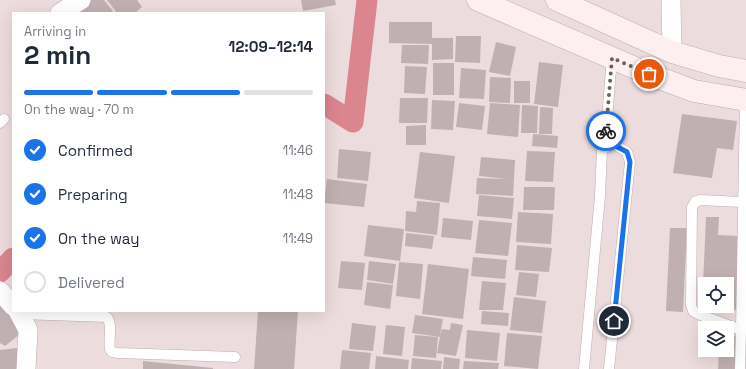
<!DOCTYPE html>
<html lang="en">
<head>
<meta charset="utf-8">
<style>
	body { margin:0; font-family:"Space Grotesk",sans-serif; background:#f2f2f3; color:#1f2937; height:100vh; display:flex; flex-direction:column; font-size:15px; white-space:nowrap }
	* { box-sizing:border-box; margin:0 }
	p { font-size:13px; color:#747a83 }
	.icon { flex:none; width:22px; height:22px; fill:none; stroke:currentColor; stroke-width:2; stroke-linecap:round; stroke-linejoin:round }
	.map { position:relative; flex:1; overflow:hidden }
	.drawer { position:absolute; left:12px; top:12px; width:313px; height:300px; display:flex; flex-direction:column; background:#fff; border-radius:0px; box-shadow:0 4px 16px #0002 }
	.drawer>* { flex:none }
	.tools { position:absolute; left:698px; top:277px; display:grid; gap:8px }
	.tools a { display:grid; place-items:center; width:36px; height:36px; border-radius:0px; background:#fff; box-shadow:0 4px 16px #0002; font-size:20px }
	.pin { position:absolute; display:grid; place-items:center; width:34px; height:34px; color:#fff; margin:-17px; border:2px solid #fff; border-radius:50%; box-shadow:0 1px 4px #0007 }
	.courier { position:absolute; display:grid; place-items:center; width:40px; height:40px; margin:-20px; border:3px solid #1a73e8; border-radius:50%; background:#fff; color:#222; box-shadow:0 1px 5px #0007 }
	.overview em { font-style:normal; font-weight:800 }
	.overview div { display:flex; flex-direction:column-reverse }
	.overview { display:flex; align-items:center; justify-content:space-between; height:68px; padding:0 12px }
	h1 { font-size:26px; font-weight:800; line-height:30px }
	.bar { display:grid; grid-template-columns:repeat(4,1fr); gap:6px 4px; align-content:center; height:48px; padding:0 12px }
	.bar i { height:5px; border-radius:3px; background:#e0e1e3 }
	.bar .on { background:#1a73e8 }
	.bar p { grid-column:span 4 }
	ol { padding:0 12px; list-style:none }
	li { display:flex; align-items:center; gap:12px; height:44px }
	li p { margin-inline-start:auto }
	li .icon { padding:4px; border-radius:50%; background:#1a73e8; color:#fff; stroke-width:4 }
	li:last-child { color:#747a83 }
	li i { width:22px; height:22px; border:2px solid #e0e1e3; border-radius:50% }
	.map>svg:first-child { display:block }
</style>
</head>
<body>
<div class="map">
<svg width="746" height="369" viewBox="0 0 746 369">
	<rect width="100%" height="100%" fill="#eddcde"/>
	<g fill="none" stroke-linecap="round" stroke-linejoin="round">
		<g stroke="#db858f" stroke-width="21">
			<path d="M324,104L353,122L367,0"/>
			<path d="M0,272L13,258"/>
		</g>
	</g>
	<g fill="#c0b0b1" fill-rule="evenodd">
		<path d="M91,0H104L113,11L111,13H79L78,11Z"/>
		<path d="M107,0H137L142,7L135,13H117Z"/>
		<path d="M301,0H335L336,5L303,11Z"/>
		<path d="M389,22H432V38H453V59L432,60V44L389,43Z"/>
		<path d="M456,36H481L480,63L455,62Z"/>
		<path d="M496,42L516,47L510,76L489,72Z"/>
		<path d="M402,45H429L428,64L401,63Z"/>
		<path d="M539,62L563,65L558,107L534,104Z"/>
		<rect x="433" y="63" width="21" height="32"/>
		<path d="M405,66L427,67L425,94L404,93Z"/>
		<path d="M461,68L486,70L484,99L459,98Z"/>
		<path d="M490,77L511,78L510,103L489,102Z"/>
		<rect x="514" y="81" width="16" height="22"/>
		<path d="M400,98H428L427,123H399Z"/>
		<path d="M432,100L455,101L453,130L431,129Z"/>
		<path d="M459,103L485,106L482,130L456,127Z"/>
		<path d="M490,103L520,105L518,137L487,134Z"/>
		<path d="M522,105L538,106L537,133H521Z"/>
		<path d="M540,107L553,108L552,134H539Z"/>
		<path d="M682,114L737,121L733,150L717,148L712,178L673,173Z"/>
		<path d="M426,125V145H406V126Z"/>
		<path d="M533,134L558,136L557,148L532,146Z"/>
		<path d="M339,149L371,152L368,181L337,178Z"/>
		<path d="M527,151L555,152L553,182L525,181Z"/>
		<path d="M420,152L455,156L449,203L414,198Z"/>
		<path d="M481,157L515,160L513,196L476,194L477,178L508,179L479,176Z"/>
		<path d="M327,179L367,184L364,207L324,203Z"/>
		<path d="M524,187H555L554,210H523Z"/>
		<path d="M479,195L514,198L512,219L477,216Z"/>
		<path d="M417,201L440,203L437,235L405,231L406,211L416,212Z"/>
		<path d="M518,212L553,214L551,244L516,242Z"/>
		<path d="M706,217H719L718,235L740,236L736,310L702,308ZM705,284H727V306H705Z"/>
		<path d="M443,218L473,221L471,240L441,237Z"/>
		<path d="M479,220L512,223L508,256L475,253Z"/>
		<path d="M368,225L404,229L400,261L364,256Z"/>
		<path d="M670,228H687L683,312L666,311Z"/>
		<path d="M406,233L434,236L432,249L405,246Z"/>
		<path d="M517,245L552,248L549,272L515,270Z"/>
		<path d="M473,257L507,260L505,279L471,276Z"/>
		<path d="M341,261L365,263L362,290L338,288Z"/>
		<path d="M369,261L396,264L393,284L367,280Z"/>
		<path d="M399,262L423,264L420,299L396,296Z"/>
		<path d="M428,264L469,269L463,319L422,314Z"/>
		<path d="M519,272L539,274L536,297L516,295Z"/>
		<path d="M482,281L506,283L503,310H479Z"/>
		<path d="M367,282L393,285L390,309L364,305Z"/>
		<path d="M514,297L546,301L542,333L510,330Z"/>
		<path d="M0,304L13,313L20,334L5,346L0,343Z"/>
		<path d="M258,311H298L294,369H254Z"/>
		<path d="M482,311L509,313L508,326L481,324Z"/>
		<path d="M415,315L443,319L440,335L442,329L450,330L451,323L463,325L456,356L437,353L440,337L412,333Z"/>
		<path d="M352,323L376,326L373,351L349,349Z"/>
		<path d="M386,325L405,327L402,356L383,354Z"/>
		<path d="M467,330L500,333L497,361L465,358Z"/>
		<path d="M507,333L542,336L538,369L504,366Z"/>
		<path d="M415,335L438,337L436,358L413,356Z"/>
		<path d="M727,335L737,336L735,369H718L719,350H727Z"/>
		<path d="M17,348V369H0V350Z"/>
		<path d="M342,350L371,353L369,369H340Z"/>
		<path d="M376,356L409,360L408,369H375Z"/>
		<path d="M444,357L460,359L459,369H443Z"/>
		<path d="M412,358L442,361L441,369H411Z"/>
		<path d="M143,361L213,368V369H143Z"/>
		<path d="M464,361L499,363L498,369H463Z"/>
	</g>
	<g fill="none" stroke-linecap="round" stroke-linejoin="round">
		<defs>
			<g id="service">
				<path d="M0,123L4,119"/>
				<path d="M20,314L107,317C113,325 108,339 110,349L112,352L118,353L235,357"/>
				<path d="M741,330L698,314L693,311L691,305L692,207L695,202L700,200L742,202"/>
				<path d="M584,369L600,196L602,150L612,144"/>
				<path d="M609,369L630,162L627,152C617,146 608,142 606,130L612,58"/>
				<path d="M740,369L741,330L745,100"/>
			</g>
			<g id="minor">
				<path d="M671,0L672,52"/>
				<path d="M60,13L81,0"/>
				<path d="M0,291L13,306"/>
				<path d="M18,311L28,330L26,369"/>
			</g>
			<g id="secondary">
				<path d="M478,0L649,74L694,91L746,100"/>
				<path d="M557,0L672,52L719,66L746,71"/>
			</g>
		</defs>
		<use href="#service" stroke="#bdadaf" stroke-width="11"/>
		<use href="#minor" stroke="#bdadaf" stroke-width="20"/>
		<use href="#secondary" stroke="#bdadaf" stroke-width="23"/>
		<use href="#service" stroke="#fff" stroke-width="10"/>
		<use href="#minor" stroke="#fff" stroke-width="19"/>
		<use href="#secondary" stroke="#fdeeef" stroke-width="22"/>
	</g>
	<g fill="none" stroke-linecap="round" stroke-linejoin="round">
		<path stroke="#6a6061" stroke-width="4" stroke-dasharray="0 7.2" d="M606,131L612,58L649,74"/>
		<path stroke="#1a73e8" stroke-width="5" d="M606,131L612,144L627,152L630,162L614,321"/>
	</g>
</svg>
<div class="tools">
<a><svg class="icon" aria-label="locate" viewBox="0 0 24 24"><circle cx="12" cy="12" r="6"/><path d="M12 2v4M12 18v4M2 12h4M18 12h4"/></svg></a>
<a><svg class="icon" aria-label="layers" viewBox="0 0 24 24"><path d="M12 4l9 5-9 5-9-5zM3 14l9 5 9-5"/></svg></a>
</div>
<div class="pin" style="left:649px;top:74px;background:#ea580c"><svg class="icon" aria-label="bag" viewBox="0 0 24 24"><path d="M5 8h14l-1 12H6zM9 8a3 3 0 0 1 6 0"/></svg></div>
<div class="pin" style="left:614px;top:321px;background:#1f2937"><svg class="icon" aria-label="home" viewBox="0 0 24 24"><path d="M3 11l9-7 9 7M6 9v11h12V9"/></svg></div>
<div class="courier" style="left:606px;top:131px"><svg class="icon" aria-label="bike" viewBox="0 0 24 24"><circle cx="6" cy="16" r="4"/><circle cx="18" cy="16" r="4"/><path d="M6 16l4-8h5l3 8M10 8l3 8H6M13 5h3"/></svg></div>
<section class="drawer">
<div class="overview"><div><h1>2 min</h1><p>Arriving in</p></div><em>12:09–12:14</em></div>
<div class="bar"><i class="on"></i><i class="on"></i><i class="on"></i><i></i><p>On the way · 70 m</p></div>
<ol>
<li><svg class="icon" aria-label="check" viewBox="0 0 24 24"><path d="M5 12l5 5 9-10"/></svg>Confirmed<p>11:46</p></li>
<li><svg class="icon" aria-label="check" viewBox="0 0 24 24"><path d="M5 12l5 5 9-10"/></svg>Preparing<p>11:48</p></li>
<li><svg class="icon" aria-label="check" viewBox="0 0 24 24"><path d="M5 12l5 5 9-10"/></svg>On the way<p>11:49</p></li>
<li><i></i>Delivered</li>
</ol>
</section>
</div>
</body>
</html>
